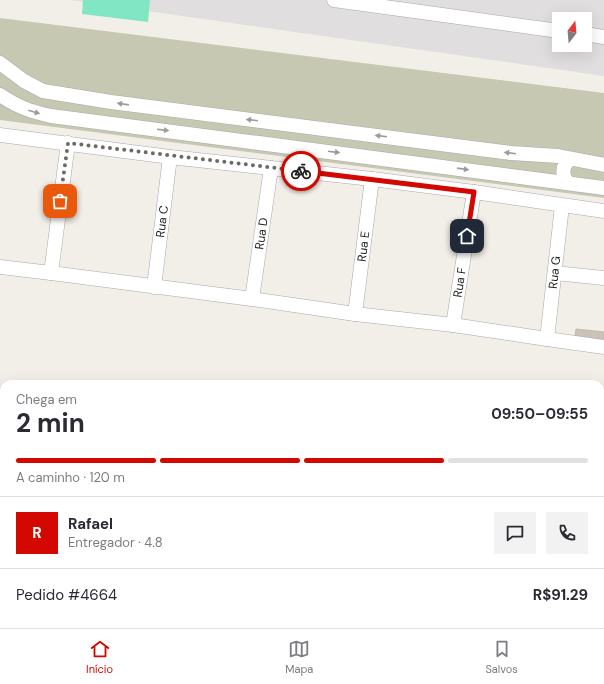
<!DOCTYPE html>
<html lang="pt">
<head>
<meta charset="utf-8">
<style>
	body { margin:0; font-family:"DM Sans",sans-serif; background:#f2f2f3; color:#2b2b33; height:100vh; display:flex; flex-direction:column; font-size:15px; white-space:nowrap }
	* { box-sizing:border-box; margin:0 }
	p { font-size:13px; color:#7c7c81 }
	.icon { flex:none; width:22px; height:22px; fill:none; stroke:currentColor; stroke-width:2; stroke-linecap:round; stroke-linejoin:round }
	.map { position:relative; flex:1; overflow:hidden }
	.sheet { position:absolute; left:0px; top:380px; width:604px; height:248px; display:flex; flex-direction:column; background:#fff; border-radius:12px 12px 0 0; box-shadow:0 4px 16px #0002 }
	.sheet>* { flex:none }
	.needle { width:26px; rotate:16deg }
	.buttons { position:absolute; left:552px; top:12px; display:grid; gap:8px }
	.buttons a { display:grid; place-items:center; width:40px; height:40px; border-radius:0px; background:#fff; box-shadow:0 4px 16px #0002; font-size:20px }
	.pin { position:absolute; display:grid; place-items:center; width:34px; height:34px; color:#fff; margin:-17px; border-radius:8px; box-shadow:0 2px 6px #0006 }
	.courier { position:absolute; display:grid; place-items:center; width:40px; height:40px; margin:-20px; border:3px solid #d30800; border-radius:50%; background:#fff; color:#222; box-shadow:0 1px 5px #0007 }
	.headline em { font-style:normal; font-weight:700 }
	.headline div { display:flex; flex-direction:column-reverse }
	.headline { display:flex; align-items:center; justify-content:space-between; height:68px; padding:0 16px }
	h1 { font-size:26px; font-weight:700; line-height:30px }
	.bar { display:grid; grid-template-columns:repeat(4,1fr); gap:6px 4px; align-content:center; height:48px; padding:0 16px }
	.bar i { height:5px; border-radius:3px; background:#e1e1e2 }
	.bar .current { background:#d30800 }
	.bar p { grid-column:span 4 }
	.line { display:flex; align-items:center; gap:10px; padding:0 16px; border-top:1px solid #e1e1e2 }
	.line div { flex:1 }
	.round { display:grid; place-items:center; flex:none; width:42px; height:42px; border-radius:0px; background:#f2f2f3 }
	.menu { display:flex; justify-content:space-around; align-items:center; height:56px; border-top:1px solid #e1e1e2; background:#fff; font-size:11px; color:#7c7c81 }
	.menu a { display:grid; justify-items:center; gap:2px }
	.menu .current { color:#d30800 }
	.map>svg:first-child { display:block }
</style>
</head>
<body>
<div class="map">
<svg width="604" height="628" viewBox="0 0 604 628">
	<rect width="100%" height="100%" fill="#f2efe8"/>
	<path fill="#e0dede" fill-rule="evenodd" d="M70,0H604V76ZM559,19H585V45H559Z"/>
	<path fill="#c7c8b2" d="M0,18L604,93V198L0,120Z"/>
	<path fill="#81e6c3" d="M83,0H150L148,22L82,14Z"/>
	<g fill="#cbc2ba" stroke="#c5b6a9">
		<path d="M576,329L604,332V341L575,338Z"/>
		<path d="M11,624H23L24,628H12Z"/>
	</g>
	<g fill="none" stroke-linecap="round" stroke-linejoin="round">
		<defs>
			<g id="minor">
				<path d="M334,0L559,31"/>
				<path d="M585,34L604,37"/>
				<path d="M0,63L24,81L43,91L111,102L511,153L558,156L604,165"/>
				<path d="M0,95C18,107 29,111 51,116L604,188"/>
				<path d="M0,135L170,157L372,179L474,192L604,211"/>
				<path d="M568,183C561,174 562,165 571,159"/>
				<path d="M0,267L51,273L252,299L355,314L453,325L547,339L604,347"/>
				<path d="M51,273L68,143"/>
				<path d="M555,273L604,278"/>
				<path id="s1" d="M154,287L170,157"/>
				<path id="s2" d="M252,299L271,168"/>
				<path id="s3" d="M355,314L372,179"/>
				<path id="s4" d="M453,325L474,192"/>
				<path id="s5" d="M547,339L562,206"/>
				<path d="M0,530L4,542"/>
				<path d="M0,594L4,608"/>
				<path d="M30,624L31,628"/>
			</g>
			<g id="major">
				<path d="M0,494L4,503"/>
				<path d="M0,622L2,628"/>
				<path d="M42,624L43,628"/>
			</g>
		</defs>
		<use href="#minor" stroke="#a9a9a9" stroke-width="15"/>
		<use href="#major" stroke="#9f7000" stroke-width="19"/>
		<use href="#minor" stroke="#fff" stroke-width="14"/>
		<use href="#major" stroke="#ffd9a0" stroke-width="18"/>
	</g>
	<defs><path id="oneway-solid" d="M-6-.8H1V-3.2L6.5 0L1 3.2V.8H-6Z"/></defs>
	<g fill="#9c9c9c">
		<use href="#oneway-solid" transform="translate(123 104) rotate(-172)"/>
		<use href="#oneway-solid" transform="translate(34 112) rotate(16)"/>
		<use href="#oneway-solid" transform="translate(252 120) rotate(-173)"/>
		<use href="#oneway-solid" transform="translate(163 130) rotate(7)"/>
		<use href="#oneway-solid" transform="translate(381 136) rotate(-173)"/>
		<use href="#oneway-solid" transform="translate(334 152) rotate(7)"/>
		<use href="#oneway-solid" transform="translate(510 153) rotate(-173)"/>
		<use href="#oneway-solid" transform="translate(463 169) rotate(8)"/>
	</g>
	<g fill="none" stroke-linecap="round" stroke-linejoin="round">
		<path stroke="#6b6a67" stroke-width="4" stroke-dasharray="0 7.2" d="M60,201L68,143L301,171"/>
		<path stroke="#d30800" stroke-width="5" d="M301,171L474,192L467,236"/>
	</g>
	<g text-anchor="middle" stroke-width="3" stroke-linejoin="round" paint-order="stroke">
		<g font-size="12" fill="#222" stroke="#fff">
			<text dy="4" stroke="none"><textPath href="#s1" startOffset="66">Rua C</textPath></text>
			<text dy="4" stroke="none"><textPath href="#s2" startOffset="66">Rua D</textPath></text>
			<text dy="4" stroke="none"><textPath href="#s3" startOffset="68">Rua E</textPath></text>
			<text dy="4" stroke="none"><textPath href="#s5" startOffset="67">Rua G</textPath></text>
			<text dy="4" stroke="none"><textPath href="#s4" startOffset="43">Rua F</textPath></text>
		</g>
	</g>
</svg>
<div class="buttons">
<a><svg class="needle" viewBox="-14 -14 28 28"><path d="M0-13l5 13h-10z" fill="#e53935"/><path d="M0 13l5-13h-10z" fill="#7c7c81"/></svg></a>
</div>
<div class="pin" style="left:60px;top:201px;background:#ea580c"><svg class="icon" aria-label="bag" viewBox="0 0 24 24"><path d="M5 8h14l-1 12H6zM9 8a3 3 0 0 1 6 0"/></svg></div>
<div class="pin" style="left:467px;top:236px;background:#1f2937"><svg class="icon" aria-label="home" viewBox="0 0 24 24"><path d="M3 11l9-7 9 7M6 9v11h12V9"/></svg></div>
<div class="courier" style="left:301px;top:171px"><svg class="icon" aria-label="bike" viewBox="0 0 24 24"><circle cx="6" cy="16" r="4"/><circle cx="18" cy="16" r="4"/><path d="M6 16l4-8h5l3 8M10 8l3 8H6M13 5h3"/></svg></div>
<section class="sheet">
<div class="headline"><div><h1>2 min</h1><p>Chega em</p></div><em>09:50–09:55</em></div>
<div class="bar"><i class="current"></i><i class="current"></i><i class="current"></i><i></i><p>A caminho · 120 m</p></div>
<div class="line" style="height:72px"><b class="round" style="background:#d30800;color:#fff">R</b><div><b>Rafael</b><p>Entregador · 4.8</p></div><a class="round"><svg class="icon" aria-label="chat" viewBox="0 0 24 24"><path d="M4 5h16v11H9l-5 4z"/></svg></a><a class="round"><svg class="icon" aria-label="phone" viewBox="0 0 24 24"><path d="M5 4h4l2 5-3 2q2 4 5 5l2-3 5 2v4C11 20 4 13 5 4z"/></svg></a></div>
<div class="line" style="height:52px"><div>Pedido #4664</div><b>R$91.29</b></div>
</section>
</div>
<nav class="menu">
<a class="current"><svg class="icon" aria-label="home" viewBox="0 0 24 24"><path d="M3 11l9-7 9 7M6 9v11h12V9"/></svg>Início</a>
<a><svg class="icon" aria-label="map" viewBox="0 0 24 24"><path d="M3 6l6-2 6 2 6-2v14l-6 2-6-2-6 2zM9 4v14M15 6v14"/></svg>Mapa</a>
<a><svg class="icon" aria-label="saved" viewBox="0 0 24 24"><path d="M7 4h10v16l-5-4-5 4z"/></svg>Salvos</a>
</nav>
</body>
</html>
